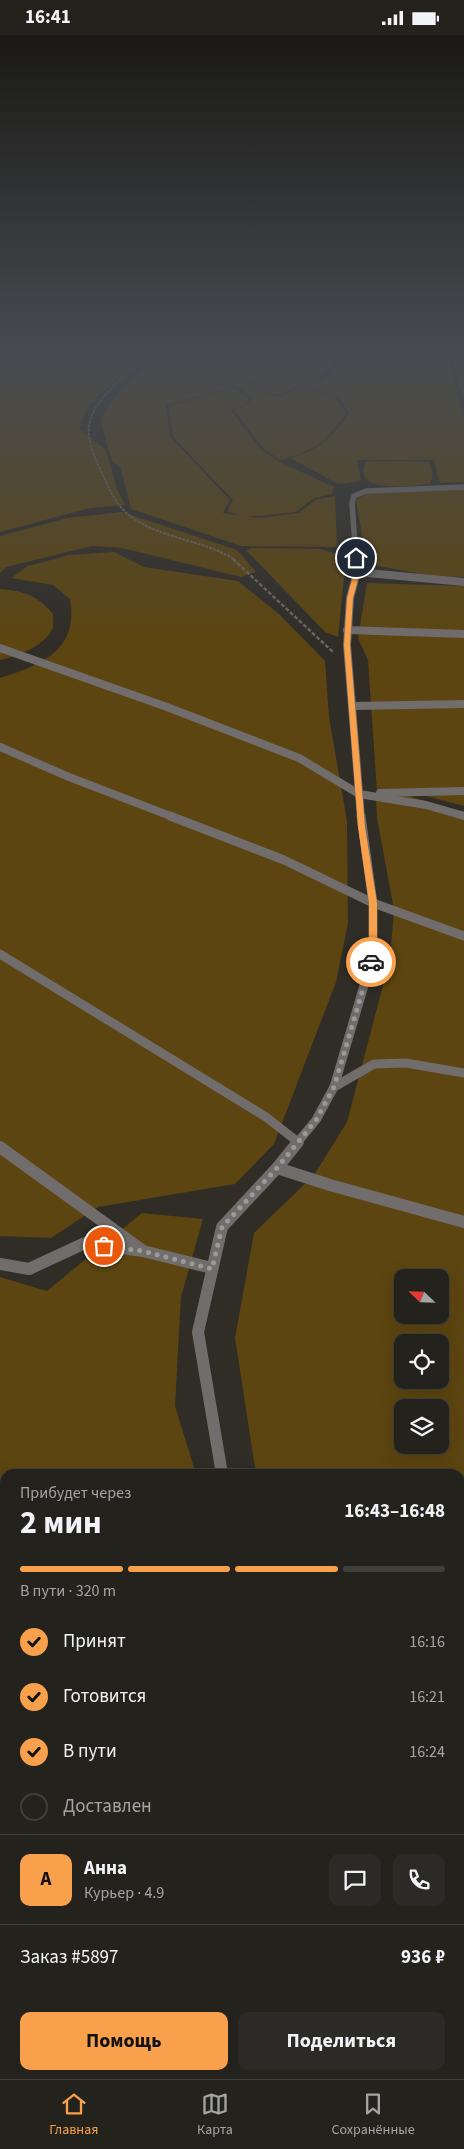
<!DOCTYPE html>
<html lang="ru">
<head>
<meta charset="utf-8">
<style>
	body { margin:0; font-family:"Source Sans 3",sans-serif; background:#2c2a26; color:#f1f3f6; height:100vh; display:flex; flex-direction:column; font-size:19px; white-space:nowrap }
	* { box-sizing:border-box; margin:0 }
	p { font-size:16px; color:#a3a4a4 }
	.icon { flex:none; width:28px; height:28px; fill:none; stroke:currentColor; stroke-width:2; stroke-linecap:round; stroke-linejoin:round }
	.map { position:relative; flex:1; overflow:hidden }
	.side { position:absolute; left:0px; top:1434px; width:465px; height:611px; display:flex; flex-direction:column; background:#24221d; border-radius:15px 15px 0 0; box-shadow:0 5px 20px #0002,0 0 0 1px #413f3b }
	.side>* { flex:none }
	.needle { width:32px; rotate:293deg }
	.fabs { position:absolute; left:394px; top:1234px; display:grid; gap:10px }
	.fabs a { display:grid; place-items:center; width:55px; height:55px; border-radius:10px; background:#24221d; box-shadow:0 5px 20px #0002,0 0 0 1px #413f3b; font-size:25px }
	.pin { position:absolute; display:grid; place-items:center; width:42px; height:42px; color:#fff; margin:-21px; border:2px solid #fff; border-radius:50%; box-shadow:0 1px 5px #0007 }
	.courier { position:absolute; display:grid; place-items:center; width:50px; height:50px; margin:-25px; border:4px solid #f8a04b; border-radius:50%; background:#fff; color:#222; box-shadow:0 1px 6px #0007 }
	.headline em { font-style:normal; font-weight:700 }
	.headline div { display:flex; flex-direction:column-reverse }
	.headline { display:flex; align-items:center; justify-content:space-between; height:85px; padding:0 20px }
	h1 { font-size:32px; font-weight:700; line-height:38px }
	.bar { display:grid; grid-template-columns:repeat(4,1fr); gap:8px 5px; align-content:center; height:60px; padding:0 20px }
	.bar i { height:6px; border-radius:4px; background:#413f3b }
	.bar .current { background:#f8a04b }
	.bar p { grid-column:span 4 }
	.line { display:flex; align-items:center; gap:12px; padding:0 20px; border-top:1px solid #413f3b }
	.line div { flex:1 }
	.round { display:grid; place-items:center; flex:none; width:52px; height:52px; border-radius:10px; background:#2c2a26 }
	ol { padding:0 20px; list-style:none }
	li { display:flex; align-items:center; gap:15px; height:55px }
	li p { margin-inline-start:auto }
	li .icon { padding:5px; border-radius:50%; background:#f8a04b; color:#111; stroke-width:4 }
	li:last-child { color:#a3a4a4 }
	li i { width:28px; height:28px; border:2px solid #413f3b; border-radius:50% }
	.button { display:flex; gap:10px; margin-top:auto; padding:10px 20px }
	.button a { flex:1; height:58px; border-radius:10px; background:#f8a04b; color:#111; font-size:20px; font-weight:700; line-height:58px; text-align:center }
	.button a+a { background:#2c2a26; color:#f1f3f6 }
	.status { display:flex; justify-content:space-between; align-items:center; height:35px; padding:0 25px; background:#24221d; direction:ltr }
	.status svg { height:14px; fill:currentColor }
	.dock { display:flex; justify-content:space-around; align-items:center; height:70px; border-top:1px solid #413f3b; background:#24221d; font-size:14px; color:#a3a4a4 }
	.dock a { display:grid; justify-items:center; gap:2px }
	.dock .current { color:#f8a04b }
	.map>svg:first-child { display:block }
</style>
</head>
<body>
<div class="status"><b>16:41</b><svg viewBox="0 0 49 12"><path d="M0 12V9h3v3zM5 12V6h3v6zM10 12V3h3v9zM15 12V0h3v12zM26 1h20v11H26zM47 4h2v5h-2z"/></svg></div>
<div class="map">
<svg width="464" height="2044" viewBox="0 0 464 2044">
	<rect width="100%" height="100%" fill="#302d27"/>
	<g fill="#5c4510" fill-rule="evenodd">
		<path d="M0,321H144L88,370L79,394L106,415L117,454L125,470L90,473L0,497Z"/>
		<path d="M156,321H199L239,325L252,321H345L340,323L317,345L272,342L247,347L272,361L284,360L301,352L335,362L346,379L324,406L303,418L280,425L264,414L234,375L244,371L254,363L236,351L166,370L170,402L230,465L223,478L259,483L299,478L315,465L335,461L337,512L241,511L131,474L121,434L113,426L108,414L101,384C114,359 136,340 156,321Z"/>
		<path d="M350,321H447L464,382V447L440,448L434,425H357L361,446L338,449L290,423C320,415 332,402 349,378L338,361L301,351L281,359L272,360L250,347L274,343L324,346L343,324Z"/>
		<path d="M452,321H464V367Z"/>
		<path d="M233,353L250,363L242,371L231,375L261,415L280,427L334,452L332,459L314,463L296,477L258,481H241L227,476L233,465L173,402L169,371Z"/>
		<path d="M382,426L429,427L433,440L430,449C413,450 350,460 366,427Z"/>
		<path d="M464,453V542L433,541L367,529L356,465L371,456Z"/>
		<path d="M122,477L237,515L256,537L241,542L122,513L92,511L6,532L0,538V501L67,483Z"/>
		<path d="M252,513L320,514L346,522L338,602L325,597L246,515Z"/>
		<path d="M114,517L144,532L238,546L279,579L325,626L329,682L347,786L348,888L336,947L274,1109L235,1149L98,1172L51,1203L0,1201V643C42,630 79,615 70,564L53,550L11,543L28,531L69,520Z"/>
		<path d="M367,548L464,551V771L411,757H377L368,625L358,603Z"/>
		<path d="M0,554C24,556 37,560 53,579C53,583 54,591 52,595C43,612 17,621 0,625Z"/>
		<path d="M405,760L464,778V2044H235L232,2040H460V1439H256L235,1303L254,1198L314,1140L347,1087L390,924L394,875L377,783L376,763ZM402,1242H440V1280H402ZM402,1308H440V1345H402ZM402,1372H440V1410H402Z"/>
		<path d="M142,1178L203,1184L181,1262L175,1371L196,1439H5V1569L0,1567V1242L47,1256Z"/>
		<path d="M0,1946L5,1949V2030L0,2042Z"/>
		<path d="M44,2040H157L159,2044H42Z"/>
	</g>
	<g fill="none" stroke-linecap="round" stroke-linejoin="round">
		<path stroke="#696661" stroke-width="2" stroke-dasharray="3 1" stroke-linecap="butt" d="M148,321C126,342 86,366 89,400C90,413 97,428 103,440C110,457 119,475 136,485C167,505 204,505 235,525"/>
		<path stroke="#696661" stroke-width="2.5" stroke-dasharray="4 2" stroke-linecap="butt" d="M233,524L333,617"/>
		<g stroke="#716d6d" stroke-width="8">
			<path d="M357,537L464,547"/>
			<path d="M347,595L464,599"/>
			<path d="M0,613L167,672L299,723L359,759L426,770L464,781"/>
			<path d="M352,671L464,669"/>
			<path d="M0,712L69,742L173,782"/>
			<path d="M380,758L464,756"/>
		</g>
		<g stroke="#716d6d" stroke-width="9">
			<path d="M170,781L284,825L373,868L464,901"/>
			<path d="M0,919L266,1082L298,1107"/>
			<path d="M334,1052L374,1029L406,1028L464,1038"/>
		</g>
		<g stroke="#716d6d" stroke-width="12">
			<path d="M0,1112L142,1215"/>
			<path d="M277,1133L330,1150L464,1187"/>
			<path d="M0,1229L29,1234L85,1208L143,1216L212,1233"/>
		</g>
		<path stroke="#716d6d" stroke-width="5.5" d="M356,525L352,468L354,461L366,456L464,452"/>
		<path stroke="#716d6d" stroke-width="8" d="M356,524L357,537L350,563L347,610L361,782"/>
		<path stroke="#716d6d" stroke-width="9" d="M297,1108L316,1085L334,1052L373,920V868L361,781"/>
		<path stroke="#716d6d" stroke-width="12" d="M222,1439L198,1297L222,1192L277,1133L298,1107"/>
		<path stroke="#716d6d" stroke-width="15" d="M25,2044L26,2040"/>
	</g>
	<linearGradient id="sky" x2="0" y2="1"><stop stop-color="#1a1915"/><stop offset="0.53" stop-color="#484c52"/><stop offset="1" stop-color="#484c52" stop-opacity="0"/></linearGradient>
	<rect width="464" height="607" fill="url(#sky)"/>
	<path fill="#f8a04b" d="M356,521L359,523L360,537L353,563L350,610L365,792L377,868V920L375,927L371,930L367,927L369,920V868L358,792L344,610L347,563L354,537L353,523Z"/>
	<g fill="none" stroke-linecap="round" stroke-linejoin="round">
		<path stroke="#9c9a95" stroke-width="5" stroke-dasharray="0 9" d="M104,1211L143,1216L212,1234L222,1192L277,1133L316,1085L334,1052L371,927"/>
	</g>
</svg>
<div class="fabs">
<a><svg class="needle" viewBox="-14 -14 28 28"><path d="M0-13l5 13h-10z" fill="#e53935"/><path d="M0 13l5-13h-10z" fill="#a3a4a4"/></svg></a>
<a><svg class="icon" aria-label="locate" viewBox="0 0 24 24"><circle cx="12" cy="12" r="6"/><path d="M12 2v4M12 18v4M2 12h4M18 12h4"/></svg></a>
<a><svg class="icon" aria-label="layers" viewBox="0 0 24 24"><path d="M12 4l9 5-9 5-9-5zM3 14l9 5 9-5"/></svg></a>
</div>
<div class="pin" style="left:104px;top:1211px;background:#ea580c"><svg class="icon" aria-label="bag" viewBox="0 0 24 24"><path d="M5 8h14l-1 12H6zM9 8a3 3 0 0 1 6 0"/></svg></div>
<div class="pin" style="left:356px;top:523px;background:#1f2937"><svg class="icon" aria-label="home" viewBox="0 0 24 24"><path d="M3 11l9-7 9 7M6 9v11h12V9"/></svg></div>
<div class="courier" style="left:371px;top:927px"><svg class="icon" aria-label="car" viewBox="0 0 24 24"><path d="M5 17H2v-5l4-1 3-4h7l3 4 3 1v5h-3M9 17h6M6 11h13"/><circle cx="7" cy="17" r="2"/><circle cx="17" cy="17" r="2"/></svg></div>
<section class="side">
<div class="headline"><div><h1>2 мин</h1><p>Прибудет через</p></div><em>16:43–16:48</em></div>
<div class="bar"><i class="current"></i><i class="current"></i><i class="current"></i><i></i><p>В пути · 320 m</p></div>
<ol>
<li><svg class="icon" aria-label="check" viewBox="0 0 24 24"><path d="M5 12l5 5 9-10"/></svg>Принят<p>16:16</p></li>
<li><svg class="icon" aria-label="check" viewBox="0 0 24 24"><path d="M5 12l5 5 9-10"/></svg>Готовится<p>16:21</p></li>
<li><svg class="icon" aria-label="check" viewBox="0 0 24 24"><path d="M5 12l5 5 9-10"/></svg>В пути<p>16:24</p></li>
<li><i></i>Доставлен</li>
</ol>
<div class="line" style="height:90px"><b class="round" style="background:#f8a04b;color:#111">А</b><div><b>Анна</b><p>Курьер · 4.9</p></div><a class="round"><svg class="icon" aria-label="chat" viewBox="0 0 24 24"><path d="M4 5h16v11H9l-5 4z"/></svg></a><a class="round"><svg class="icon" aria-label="phone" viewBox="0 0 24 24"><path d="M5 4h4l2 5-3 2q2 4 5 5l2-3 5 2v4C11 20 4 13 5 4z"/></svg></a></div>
<div class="line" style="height:65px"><div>Заказ #5897</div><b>936 ₽</b></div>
<div class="button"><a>Помощь</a><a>Поделиться</a></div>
</section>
</div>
<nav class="dock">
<a class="current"><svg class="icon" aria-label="home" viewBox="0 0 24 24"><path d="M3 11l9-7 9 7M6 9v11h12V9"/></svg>Главная</a>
<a><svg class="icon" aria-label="map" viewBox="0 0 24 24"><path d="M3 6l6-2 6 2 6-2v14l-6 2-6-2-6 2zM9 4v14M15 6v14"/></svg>Карта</a>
<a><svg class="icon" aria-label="saved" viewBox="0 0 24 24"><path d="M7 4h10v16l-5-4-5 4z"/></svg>Сохранённые</a>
</nav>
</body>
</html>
